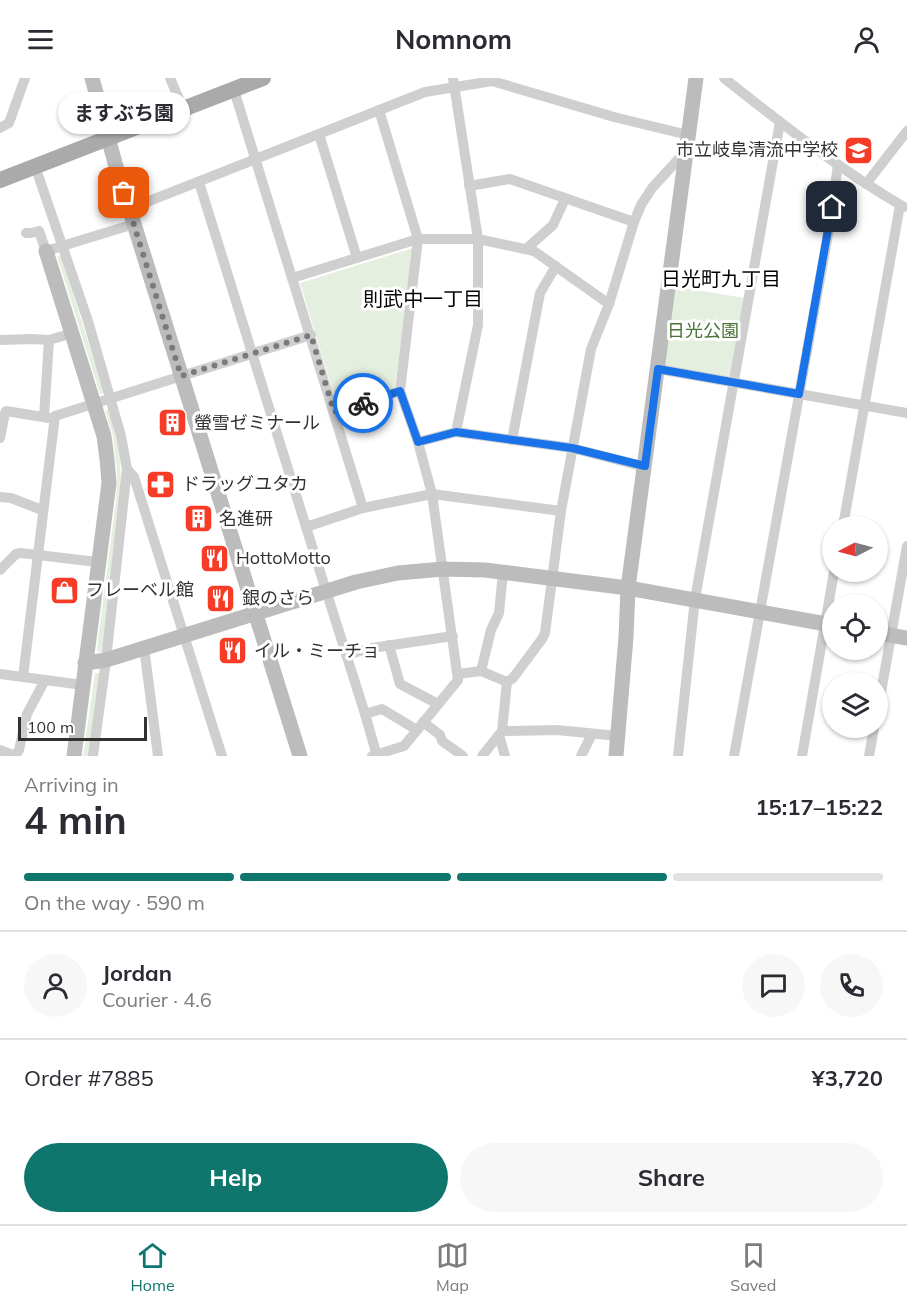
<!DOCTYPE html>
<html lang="en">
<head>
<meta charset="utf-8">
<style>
	body { margin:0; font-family:Mulish,"Noto Sans JP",sans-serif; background:#f7f7f7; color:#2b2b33; height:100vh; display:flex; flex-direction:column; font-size:22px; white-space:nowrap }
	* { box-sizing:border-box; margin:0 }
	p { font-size:20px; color:#7c7c81 }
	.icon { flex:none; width:33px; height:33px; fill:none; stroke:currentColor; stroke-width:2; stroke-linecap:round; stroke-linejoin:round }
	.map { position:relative; height:678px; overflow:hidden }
	.panel { display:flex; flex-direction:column; background:#fff; flex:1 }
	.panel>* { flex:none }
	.needle { width:39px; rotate:264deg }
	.buttons { position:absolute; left:822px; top:438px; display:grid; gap:12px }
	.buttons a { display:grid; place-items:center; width:66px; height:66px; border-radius:50%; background:#fff; box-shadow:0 2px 4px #0004; font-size:30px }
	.scale { position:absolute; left:18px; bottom:15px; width:129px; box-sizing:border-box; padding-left:6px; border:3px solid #323232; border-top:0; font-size:16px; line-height:21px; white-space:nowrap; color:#323232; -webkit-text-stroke:4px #fff; paint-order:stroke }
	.pin { position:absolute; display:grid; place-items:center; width:51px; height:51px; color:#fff; margin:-26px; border-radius:12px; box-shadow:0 3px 9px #0006 }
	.courier { position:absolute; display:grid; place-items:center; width:60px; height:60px; margin:-30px; border:4px solid #1a73e8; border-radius:50%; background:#fff; color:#222; box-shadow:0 2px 8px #0007 }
	.bubble { position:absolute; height:42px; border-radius:21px; background:#fff; box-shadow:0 2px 4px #0004; font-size:20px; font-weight:700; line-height:42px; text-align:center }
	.headline em { font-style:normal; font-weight:700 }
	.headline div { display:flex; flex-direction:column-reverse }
	.headline { display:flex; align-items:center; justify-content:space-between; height:102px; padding:0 24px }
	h1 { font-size:39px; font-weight:700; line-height:45px }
	.bar { display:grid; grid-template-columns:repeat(4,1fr); gap:9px 6px; align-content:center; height:72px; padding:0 24px }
	.bar i { height:8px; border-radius:4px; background:#e1e1e2 }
	.bar .active { background:#0f766e }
	.bar p { grid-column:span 4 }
	.line { display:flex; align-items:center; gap:15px; padding:0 24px; border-top:2px solid #e1e1e2 }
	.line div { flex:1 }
	.round { display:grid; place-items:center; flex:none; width:63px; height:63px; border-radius:32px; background:#f7f7f7 }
	.cta { display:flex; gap:12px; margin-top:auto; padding:12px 24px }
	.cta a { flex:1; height:69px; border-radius:36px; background:#0f766e; color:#fff; font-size:24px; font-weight:700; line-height:69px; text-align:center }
	.cta a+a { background:#f7f7f7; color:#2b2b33 }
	header { display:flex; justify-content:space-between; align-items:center; height:78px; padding:0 24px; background:#fff; font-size:27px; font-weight:700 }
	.menu { display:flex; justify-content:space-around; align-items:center; height:84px; border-top:2px solid #e1e1e2; background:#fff; font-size:16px; color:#7c7c81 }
	.menu a { display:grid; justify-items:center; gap:3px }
	.menu .active { color:#0f766e }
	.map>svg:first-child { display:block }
</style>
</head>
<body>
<header><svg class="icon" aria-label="menu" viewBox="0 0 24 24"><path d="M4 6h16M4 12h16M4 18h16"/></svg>Nomnom<svg class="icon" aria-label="person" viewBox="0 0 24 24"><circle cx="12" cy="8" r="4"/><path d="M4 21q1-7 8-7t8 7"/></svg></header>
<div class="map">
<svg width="907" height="678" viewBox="0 0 907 678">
	<rect width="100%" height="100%" fill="#fff"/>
	<g fill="#e5efdf">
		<path d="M413,170L395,309L336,324L300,205Z"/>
		<path d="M61,177L104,315L100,316L57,178Z"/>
		<path d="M674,208L744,220L731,297L728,299L666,288L664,286Z"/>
		<path d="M109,331L120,377L121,409L102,574H97L98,561L116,422L117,395L113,358L105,332Z"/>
		<path d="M95,595H100L89,678H83Z"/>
	</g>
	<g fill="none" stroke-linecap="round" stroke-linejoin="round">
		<g stroke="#cfcfcf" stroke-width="10">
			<path d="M170,0L183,31"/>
			<path d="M453,0L478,161V247L456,354"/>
			<path d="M724,0C782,46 840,92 904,129"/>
			<path d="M234,12L363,430L306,449L365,636L377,678"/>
			<path d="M0,50L9,45L25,0"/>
			<path d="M319,56L357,180"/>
			<path d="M35,88L88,243L121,358L127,391L106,582L93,678"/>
			<path d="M199,104L306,449"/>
			<path d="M866,106L907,53"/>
			<path d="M469,108L510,101L634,144"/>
			<path d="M129,131L425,14L492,3L614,39L688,57"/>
			<path d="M26,155H31L39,153L46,173L134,146"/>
			<path d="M526,171L553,147L565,121"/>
			<path d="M292,200L418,161H478L534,173L609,226"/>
			<path d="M0,262L32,261L49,262"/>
			<path d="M658,291L907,335"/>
			<path d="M334,334L400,313"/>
			<path d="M44,339L49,262L73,255"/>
			<path d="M0,360L5,335L6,333L49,340"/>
			<path d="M512,362L540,215L556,188"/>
			<path d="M418,364L456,354L572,370L645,389"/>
			<path d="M127,391L134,399L222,678"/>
			<path d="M0,419L11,420L42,432"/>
			<path d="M363,430L432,416L561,433"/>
			<path d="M843,448L900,127"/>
			<path d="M0,492L16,476L21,475L97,484"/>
			<path d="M389,567L400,606L438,626"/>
			<path d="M144,569L158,678"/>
			<path d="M346,577L372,570L453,558"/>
			<path d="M481,593L491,552L499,535L503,494"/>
			<path d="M0,596L83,607"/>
			<path d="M458,596L481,593L507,604"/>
			<path d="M23,599L55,338L311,257"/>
			<path d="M878,631L907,468"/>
			<path d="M365,636L382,631L417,652"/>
			<path d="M423,644L440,657L442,663L463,678"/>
			<path d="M502,653L557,652L618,658"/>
			<path d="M499,657L505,678"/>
			<path d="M0,672L15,678L19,672L27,636L45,602"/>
			<path d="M372,678L404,668L458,602L432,416L418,364L400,313L418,161L379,32"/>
			<path d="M482,678L502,653L507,604L513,600L542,561L545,555L561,433L591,271L609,226L634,144L641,127L652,110L687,72"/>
			<path d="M581,678L592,656"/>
			<path d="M678,678L695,521L780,44"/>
			<path d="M734,678L829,151L838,87"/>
			<path d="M802,678L834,494"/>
			<path d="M869,678L874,650"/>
		</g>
		<g stroke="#bcbcbc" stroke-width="15">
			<path d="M92,0L115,85L300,678"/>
			<path d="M46,173L104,358L107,381L109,405L74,678"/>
			<path d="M878,555L907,560"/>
			<path d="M85,585L106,582L356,504L398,495L443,491L485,492L628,510L832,547"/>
			<path d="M616,678L626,559L628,510L696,0"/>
		</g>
		<path stroke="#aaa" stroke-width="16" d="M0,102L263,0"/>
	</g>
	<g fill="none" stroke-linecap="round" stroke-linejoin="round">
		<path stroke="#7a7a7a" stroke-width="6" stroke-dasharray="0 10.8" d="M124,115L181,298L311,257L334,334L363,325"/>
		<path stroke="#1a73e8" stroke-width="8" d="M363,325L400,313L418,364L456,354L572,370L645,388L658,291L799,316L832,129"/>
	</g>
	<defs>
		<symbol id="school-square" viewBox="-11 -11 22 22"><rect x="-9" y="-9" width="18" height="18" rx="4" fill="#f63c26" stroke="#fff"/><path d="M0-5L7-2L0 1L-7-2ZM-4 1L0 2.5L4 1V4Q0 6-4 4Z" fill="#fff"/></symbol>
		<symbol id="building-square" viewBox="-11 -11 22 22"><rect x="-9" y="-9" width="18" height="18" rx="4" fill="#f63c26" stroke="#fff"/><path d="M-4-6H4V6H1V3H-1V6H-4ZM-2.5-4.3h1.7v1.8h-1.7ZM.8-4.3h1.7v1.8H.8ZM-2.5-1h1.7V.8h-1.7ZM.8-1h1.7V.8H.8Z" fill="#fff"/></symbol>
		<symbol id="pharmacy-square" viewBox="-11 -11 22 22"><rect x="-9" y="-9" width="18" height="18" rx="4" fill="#f63c26" stroke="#fff"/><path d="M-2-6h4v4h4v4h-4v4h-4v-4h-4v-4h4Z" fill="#fff"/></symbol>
		<symbol id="restaurant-square" viewBox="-11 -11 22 22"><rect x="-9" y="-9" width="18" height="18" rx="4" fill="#f63c26" stroke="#fff"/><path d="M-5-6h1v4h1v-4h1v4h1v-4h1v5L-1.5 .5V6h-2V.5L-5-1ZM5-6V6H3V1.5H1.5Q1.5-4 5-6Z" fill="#fff"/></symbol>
		<symbol id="shop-square" viewBox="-11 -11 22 22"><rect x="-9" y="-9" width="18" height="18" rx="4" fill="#f63c26" stroke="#fff"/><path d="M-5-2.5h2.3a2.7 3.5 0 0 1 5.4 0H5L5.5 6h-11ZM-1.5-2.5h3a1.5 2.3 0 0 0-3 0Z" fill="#fff"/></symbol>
	</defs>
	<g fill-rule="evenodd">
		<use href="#school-square" x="842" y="56" width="33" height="33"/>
		<use href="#building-square" x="156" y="328" width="33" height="33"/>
		<use href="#pharmacy-square" x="144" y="390" width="33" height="33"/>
		<use href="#building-square" x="182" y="424" width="33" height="33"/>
		<use href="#restaurant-square" x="198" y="464" width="33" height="33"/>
		<use href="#shop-square" x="48" y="496" width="33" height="33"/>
		<use href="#restaurant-square" x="204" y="504" width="33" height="33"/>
		<use href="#restaurant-square" x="216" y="556" width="33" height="33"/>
	</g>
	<g text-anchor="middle" stroke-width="6" stroke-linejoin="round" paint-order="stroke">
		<g font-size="18" fill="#323232" stroke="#fff" text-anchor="start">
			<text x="838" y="78" text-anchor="end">市立岐阜清流中学校</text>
			<text x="194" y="351">螢雪ゼミナール</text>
			<text x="182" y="412">ドラッグユタカ</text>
			<text x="219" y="447">名進研</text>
			<text x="236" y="486">HottoMotto</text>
			<text x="86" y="518">フレーベル館</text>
			<text x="242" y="526">銀のさら</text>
			<text x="254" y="579">イル・ミーチョ</text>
		</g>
		<g font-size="18" fill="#4a7339" stroke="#fff">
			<text x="703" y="259">日光公園</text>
		</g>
		<g font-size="20" fill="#000" stroke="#fff">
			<text x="721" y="208">日光町九丁目</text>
			<text x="423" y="228">則武中一丁目</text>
		</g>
	</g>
</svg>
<div class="buttons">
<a><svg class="needle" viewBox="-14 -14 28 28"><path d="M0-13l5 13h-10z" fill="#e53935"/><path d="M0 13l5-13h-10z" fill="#7c7c81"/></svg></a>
<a><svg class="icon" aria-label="locate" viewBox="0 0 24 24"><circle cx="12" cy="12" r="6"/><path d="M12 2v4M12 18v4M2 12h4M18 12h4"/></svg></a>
<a><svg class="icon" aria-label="layers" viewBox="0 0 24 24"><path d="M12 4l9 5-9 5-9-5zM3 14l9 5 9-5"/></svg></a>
</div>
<div class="scale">100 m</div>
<div class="pin" style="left:124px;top:115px;background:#ea580c"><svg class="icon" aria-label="bag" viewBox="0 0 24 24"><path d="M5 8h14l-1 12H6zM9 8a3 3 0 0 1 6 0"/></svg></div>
<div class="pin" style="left:832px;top:129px;background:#1f2937"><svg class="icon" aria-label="home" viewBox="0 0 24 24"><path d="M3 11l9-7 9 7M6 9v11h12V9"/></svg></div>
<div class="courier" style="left:363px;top:325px"><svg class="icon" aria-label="bike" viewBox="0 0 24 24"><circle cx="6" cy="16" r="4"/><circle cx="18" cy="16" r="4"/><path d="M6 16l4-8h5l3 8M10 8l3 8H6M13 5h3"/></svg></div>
<div class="bubble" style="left:58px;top:14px;width:132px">ますぶち園</div>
</div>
<section class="panel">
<div class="headline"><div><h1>4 min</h1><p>Arriving in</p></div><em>15:17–15:22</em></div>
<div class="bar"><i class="active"></i><i class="active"></i><i class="active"></i><i></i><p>On the way · 590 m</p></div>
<div class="line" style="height:108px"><a class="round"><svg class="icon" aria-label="person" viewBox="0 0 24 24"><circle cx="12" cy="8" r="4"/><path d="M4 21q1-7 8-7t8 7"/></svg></a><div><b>Jordan</b><p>Courier · 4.6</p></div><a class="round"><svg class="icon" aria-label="chat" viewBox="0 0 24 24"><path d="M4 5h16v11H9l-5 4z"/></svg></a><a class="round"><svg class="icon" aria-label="phone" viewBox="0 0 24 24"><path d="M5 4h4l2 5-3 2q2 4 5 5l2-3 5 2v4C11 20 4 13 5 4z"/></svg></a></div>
<div class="line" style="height:78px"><div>Order #7885</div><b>¥3,720</b></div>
<div class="cta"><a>Help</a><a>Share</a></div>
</section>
<nav class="menu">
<a class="active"><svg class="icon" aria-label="home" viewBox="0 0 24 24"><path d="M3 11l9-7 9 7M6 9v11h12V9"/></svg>Home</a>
<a><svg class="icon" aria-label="map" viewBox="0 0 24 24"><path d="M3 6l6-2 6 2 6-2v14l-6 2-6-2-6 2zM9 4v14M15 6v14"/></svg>Map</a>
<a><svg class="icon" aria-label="saved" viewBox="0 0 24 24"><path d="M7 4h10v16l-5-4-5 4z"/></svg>Saved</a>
</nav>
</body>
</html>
